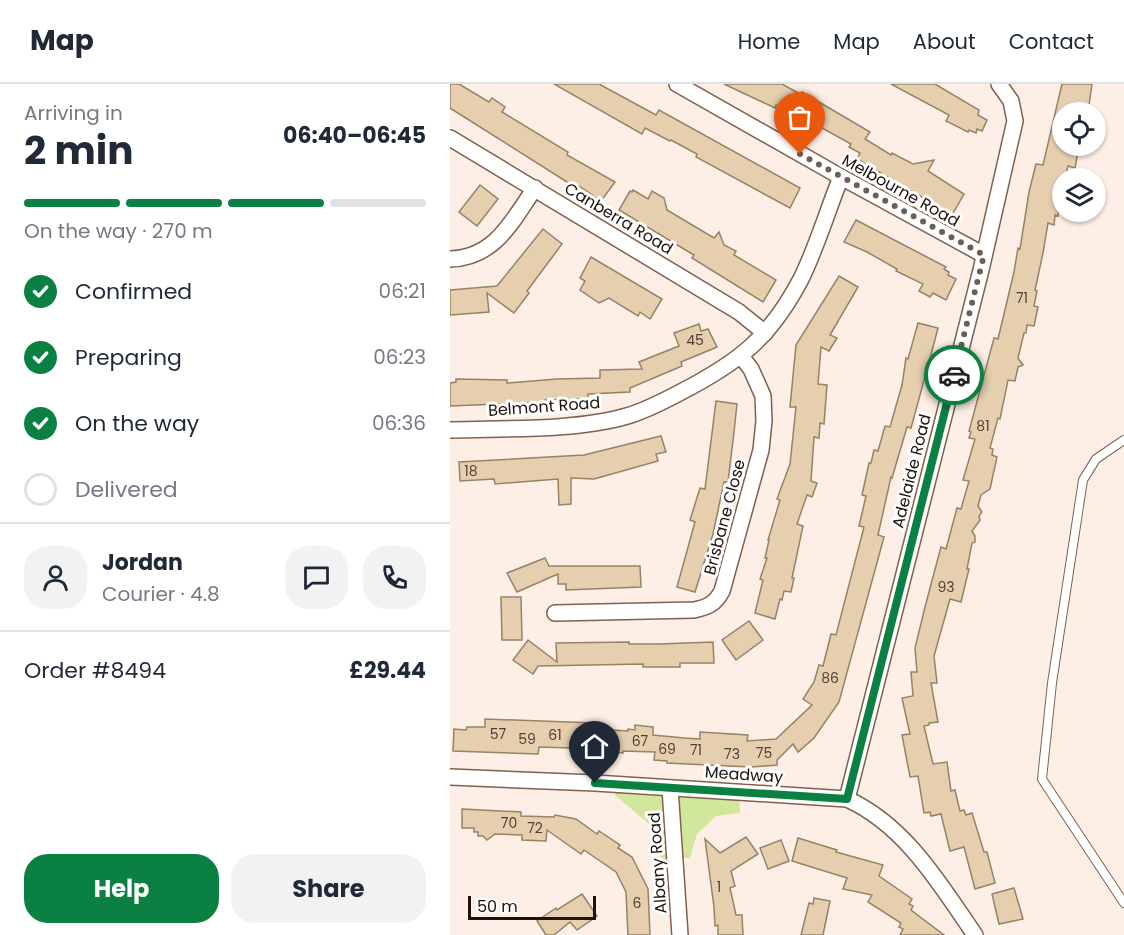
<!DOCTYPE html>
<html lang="en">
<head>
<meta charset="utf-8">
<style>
	body { margin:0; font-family:Poppins,sans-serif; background:#f2f2f3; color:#1f2937; height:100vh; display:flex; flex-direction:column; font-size:22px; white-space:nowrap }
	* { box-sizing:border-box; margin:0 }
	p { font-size:20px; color:#747a83 }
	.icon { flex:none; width:33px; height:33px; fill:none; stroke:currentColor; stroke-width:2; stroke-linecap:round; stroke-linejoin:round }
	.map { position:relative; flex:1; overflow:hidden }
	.panel { display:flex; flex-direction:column; background:#fff; width:450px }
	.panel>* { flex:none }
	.fabs { position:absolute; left:602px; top:18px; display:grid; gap:12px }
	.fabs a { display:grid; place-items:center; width:54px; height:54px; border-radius:50%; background:#fff; box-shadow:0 2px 4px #0004; font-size:30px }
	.scale { position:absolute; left:18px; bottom:15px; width:128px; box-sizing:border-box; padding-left:6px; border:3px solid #1e120b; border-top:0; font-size:16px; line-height:21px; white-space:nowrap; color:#1e120b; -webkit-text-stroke:4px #fefefe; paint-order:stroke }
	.pin { position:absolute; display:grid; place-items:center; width:51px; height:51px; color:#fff; margin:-62px -26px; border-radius:50% 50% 50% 0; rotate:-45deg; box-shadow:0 0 6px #0007 }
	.pin .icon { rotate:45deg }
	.courier { position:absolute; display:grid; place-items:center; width:60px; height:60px; margin:-30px; border:4px solid #0b8043; border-radius:50%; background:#fff; color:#222; box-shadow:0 2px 8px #0007 }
	.overview em { font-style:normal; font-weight:700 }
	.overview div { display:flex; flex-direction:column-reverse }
	.overview { display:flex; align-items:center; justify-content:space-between; height:102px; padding:0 24px }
	h1 { font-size:39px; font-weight:700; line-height:45px }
	.bar { display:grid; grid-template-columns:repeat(4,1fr); gap:9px 6px; align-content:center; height:72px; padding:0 24px }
	.bar i { height:8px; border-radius:4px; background:#e0e1e3 }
	.bar .on { background:#0b8043 }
	.bar p { grid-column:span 4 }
	.line { display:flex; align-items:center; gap:15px; padding:0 24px; border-top:2px solid #e0e1e3 }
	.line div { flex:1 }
	.round { display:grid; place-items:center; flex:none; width:63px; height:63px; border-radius:24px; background:#f2f2f3 }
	ol { padding:0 24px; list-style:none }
	li { display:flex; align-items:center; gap:18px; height:66px }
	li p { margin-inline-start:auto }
	li .icon { padding:6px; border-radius:50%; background:#0b8043; color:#fff; stroke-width:4 }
	li:last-child { color:#747a83 }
	li i { width:33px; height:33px; border:3px solid #e0e1e3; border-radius:50% }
	.action { display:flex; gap:12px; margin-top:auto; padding:12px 24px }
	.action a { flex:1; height:69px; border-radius:24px; background:#0b8043; color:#fff; font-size:24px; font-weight:700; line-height:69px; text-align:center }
	.action a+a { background:#f2f2f3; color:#1f2937 }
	header { display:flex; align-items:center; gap:36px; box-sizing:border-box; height:84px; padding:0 30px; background:#fff; border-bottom:2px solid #e0e1e3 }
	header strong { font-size:28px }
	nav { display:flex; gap:33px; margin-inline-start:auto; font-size:21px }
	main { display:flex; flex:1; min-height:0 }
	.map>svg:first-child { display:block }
</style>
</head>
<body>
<header>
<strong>Map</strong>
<nav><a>Home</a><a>Map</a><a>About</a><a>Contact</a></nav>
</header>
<main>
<section class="panel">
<div class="overview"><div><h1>2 min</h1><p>Arriving in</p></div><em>06:40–06:45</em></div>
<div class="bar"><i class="on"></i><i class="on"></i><i class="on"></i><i></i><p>On the way · 270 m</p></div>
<ol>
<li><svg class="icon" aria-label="check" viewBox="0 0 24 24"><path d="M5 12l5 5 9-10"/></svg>Confirmed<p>06:21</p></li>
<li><svg class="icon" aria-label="check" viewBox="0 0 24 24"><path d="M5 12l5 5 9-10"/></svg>Preparing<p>06:23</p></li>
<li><svg class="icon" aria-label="check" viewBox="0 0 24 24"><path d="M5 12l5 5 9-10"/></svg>On the way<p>06:36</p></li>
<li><i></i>Delivered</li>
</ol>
<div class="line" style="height:108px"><a class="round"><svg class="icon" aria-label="person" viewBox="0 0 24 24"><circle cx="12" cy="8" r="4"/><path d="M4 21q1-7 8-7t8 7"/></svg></a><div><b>Jordan</b><p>Courier · 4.8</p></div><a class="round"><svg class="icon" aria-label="chat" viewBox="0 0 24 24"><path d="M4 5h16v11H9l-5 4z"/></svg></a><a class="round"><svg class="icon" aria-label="phone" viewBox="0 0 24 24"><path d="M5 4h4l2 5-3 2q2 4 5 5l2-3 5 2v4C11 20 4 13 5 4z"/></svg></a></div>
<div class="line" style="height:78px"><div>Order #8494</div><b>£29.44</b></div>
<div class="action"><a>Help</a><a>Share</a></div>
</section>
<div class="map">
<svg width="674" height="851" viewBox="0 0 674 851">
	<rect width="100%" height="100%" fill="#fdeee6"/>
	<path fill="#d1e89c" d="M166,700L289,708L290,729L266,732L247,750L240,774H225L212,777L203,756L199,740L165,711Z"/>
	<g fill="#e6cfaf" stroke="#978265" stroke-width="1.5">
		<path d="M0,0H9L39,18L42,14L55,23L52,28L118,68L117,71L165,98L151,117L126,100L125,103L0,24Z"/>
		<path d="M104,0H149L206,31L209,26L350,104L340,124L246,73L247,70L221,56L220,57L195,44L192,50Z"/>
		<path d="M274,0H332L350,10L352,8L420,48L415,55L441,71L442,69L463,80L484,76L478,87L514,110L502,131L407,75L410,69L399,63L401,60L338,25L337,27L326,21L325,24Z"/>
		<path d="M441,0H485L529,26L528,31L537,36L532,47L527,45L526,49L519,46L518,48L496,37L499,31Z"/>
		<path d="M612,0H642L638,28H612V62H629L625,84L618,82L615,94H612L608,132L605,131L604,141L598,139L593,169L585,206L587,207L584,222L588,223L584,242L577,241L576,249H574L568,274L573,281L568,283L565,297L558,296L550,335L548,334L540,364L543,365L542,371L547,373L540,405L531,411L528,422L532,428L529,432L530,436L522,447L525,452V458L522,459L517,485H519L511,518L500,515L484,572L487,599H481L488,638L479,639V641L474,642L483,680L497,678L501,707L505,706L510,727L514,726L516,731L522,729L534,768H537L545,799L525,805L514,763L500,767L491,730L481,732L480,728L474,729L468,692L460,693L452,651L460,650L452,614L463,612L461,588H467L465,564L475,523L491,463L496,465L507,424L511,425L519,397L513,396L525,355L519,354L521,348L519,347L544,254L548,255L564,188L568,164L570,165L579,108L586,80L593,81Z"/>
		<path d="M30,101L48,115L27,142L9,128Z"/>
		<path d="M183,106L198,115L202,107L214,114L217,126L264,154L269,148L274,161L286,167L284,171L326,196L313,218L242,174L244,171L169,126L180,107L182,108Z"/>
		<path d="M406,136L496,183L494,185L499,188L498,191L506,195L496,216L483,209L480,213L469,207L473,200L446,187L447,185L417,168L394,158Z"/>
		<path d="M93,145L112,160L77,207L79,209L64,229L37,209L39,228L0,231V206L47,202Z"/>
		<path d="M141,173L212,215L200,235L190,228L188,232L159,214L149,219L130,206L135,197L130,194Z"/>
		<path d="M389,192L408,203L380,251L387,254L379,267L371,263L368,300L377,301L374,340L370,339L369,354L364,353L361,397L367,399L362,413L357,411L347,440L353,442L342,494H344L341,508L334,507L332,516L330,515L325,535L305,529L313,496L310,495L317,474H315L319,456H318L330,416L327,415L340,380L346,323H340L346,261Z"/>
		<path d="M468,239L488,244L482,267L461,344L457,343L442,394L441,393L428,451L434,453L389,618L364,654L348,668L343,660L327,676V681L301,683L217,679V677L204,676L205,668L173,667V669L121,664L89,663L88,670L3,667L4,645L16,646L17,643H35V635L145,639V645L178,647V645L185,646V641L203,643V651L234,654L250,655V648L298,651L297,657L326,655L362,621L353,615L364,598L369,581L373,582L381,550L386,551L414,443L409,442L416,412L412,411L419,379H421L424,366L428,367L435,342L440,343L452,301L456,274L458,275Z"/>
		<path d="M249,240L251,247L258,245L267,263L231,278L232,282L180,304V308L138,310V315L95,316V318L0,322V299L6,298V295L57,296V299L107,295L150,294V286L192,285L189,278L229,262L224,249Z"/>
		<path d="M266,317L287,320L284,348L278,398H274L263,450L245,508L227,503L245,438L240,436L250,404L255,405Z"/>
		<path d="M211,352L216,368L206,370L208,377L144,395L121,394V420L109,421L108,395L45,400L44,395L10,397L9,378L134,371Z"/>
		<path d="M95,474L99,482H190L191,503L116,506V500H108V490L67,508L57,489Z"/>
		<path d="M51,513H71L72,556H52Z"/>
		<path d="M299,537L313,556L286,576L272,556Z"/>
		<path d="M78,556L107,578L106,559L179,558V560H209L263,558L264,579H230V583H193V580L88,582L83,590L63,576Z"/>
		<path d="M12,725L71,728V732L104,733L105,731L126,735L147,750L149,747L170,761L168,764L182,773L198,805L200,851H178L176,808L166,788L134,766L131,770L97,746L96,757L72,756V751L45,750L37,756L33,752H28V748H24V744H12Z"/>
		<path d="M296,753L308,770L281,787L285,802L280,804L286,831H292L293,851H268V841L265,842L264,823L255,755L270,769Z"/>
		<path d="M348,754L387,766L386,768L433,781L429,792L462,815L459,820L463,822L461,826L494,851H450L453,845L449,843L451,839L418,818L422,811L393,805L397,794L342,777Z"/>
		<path d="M331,756L339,777L318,785L310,764Z"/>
		<path d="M564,804L573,835L549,840L542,810Z"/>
		<path d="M132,810L147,832L127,846L120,838L104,851H96L87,837L106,824L107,826Z"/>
		<path d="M364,814L380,817L373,851H351L359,819L363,820Z"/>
	</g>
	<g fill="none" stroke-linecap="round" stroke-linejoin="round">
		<defs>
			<path id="lane" d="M674,356L646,375L633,396L602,599L592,695L674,819"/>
			<g id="street">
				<path d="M227,0L391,93L534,171"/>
				<path d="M0,54L289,228L315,249"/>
				<path d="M0,175C45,174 62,137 85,104"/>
				<path d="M0,346C54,344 126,347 177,332C195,327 214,317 231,308C289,278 320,254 351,195C366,165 378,125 391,93"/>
				<path d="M105,529L244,526C258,523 265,520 272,507L311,366L314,337L313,312L301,285L291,272"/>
				<path d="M0,693L145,699L397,715C455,741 490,800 525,851"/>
				<path d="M220,704L230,851"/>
				<path d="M397,715L531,186L565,37L561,17L549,0"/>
			</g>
		</defs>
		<use href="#lane" stroke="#80614f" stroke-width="10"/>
		<use href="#street" stroke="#80614f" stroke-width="18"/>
		<use href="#lane" stroke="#fff" stroke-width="8"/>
		<use href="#street" stroke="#fff" stroke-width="15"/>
	</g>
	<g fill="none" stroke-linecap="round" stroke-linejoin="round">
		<path stroke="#6c5f58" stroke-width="6" stroke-dasharray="0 10.8" d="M350,70L534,171L504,291"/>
		<path stroke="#0b8043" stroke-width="8" d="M145,699L397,715L504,291"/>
	</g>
	<g text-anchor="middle" stroke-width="6" stroke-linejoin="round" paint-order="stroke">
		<g font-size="14" fill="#504134">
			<text x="572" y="219">71</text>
			<text x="245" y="261">45</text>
			<text x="533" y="347">81</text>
			<text x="21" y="392">18</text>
			<text x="496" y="508">93</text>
			<text x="380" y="599">86</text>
			<text x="48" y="655">57</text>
			<text x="105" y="656">61</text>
			<text x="77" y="660">59</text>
			<text x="190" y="662">67</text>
			<text x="217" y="670">69</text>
			<text x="246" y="671">71</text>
			<text x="314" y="674">75</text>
			<text x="282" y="675">73</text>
			<text x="59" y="744">70</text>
			<text x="85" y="749">72</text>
			<text x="269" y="808">1</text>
			<text x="187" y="824">6</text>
		</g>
		<g font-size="16" fill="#1e120b" stroke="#fefefe">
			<text transform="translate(451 106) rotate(29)" y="6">Melbourne Road</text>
			<text transform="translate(169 134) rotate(31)" y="6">Canberra Road</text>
			<text transform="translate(94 322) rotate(-4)" y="6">Belmont Road</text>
			<text transform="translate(461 387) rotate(-76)" y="6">Adelaide Road</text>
			<text transform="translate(274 433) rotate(-75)" y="6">Brisbane Close</text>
			<text transform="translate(294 690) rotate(4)" y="6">Meadway</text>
			<text transform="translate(207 779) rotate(-94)" y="6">Albany Road</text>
		</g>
	</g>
</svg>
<div class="fabs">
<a><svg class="icon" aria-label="locate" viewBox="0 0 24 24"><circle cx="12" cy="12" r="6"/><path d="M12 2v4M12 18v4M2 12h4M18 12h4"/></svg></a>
<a><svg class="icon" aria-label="layers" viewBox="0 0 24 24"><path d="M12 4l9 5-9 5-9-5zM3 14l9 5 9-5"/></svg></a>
</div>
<div class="scale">50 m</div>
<div class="pin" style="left:350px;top:70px;background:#ea580c"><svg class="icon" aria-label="bag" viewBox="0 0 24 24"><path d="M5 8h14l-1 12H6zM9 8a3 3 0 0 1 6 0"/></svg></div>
<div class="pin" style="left:145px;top:699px;background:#1f2937"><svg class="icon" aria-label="home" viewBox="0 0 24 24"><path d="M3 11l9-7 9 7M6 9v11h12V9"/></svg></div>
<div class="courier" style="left:504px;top:291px"><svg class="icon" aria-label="car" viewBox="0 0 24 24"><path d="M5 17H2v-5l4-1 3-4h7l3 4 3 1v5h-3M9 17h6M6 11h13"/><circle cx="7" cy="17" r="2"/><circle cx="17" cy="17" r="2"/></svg></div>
</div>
</main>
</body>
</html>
